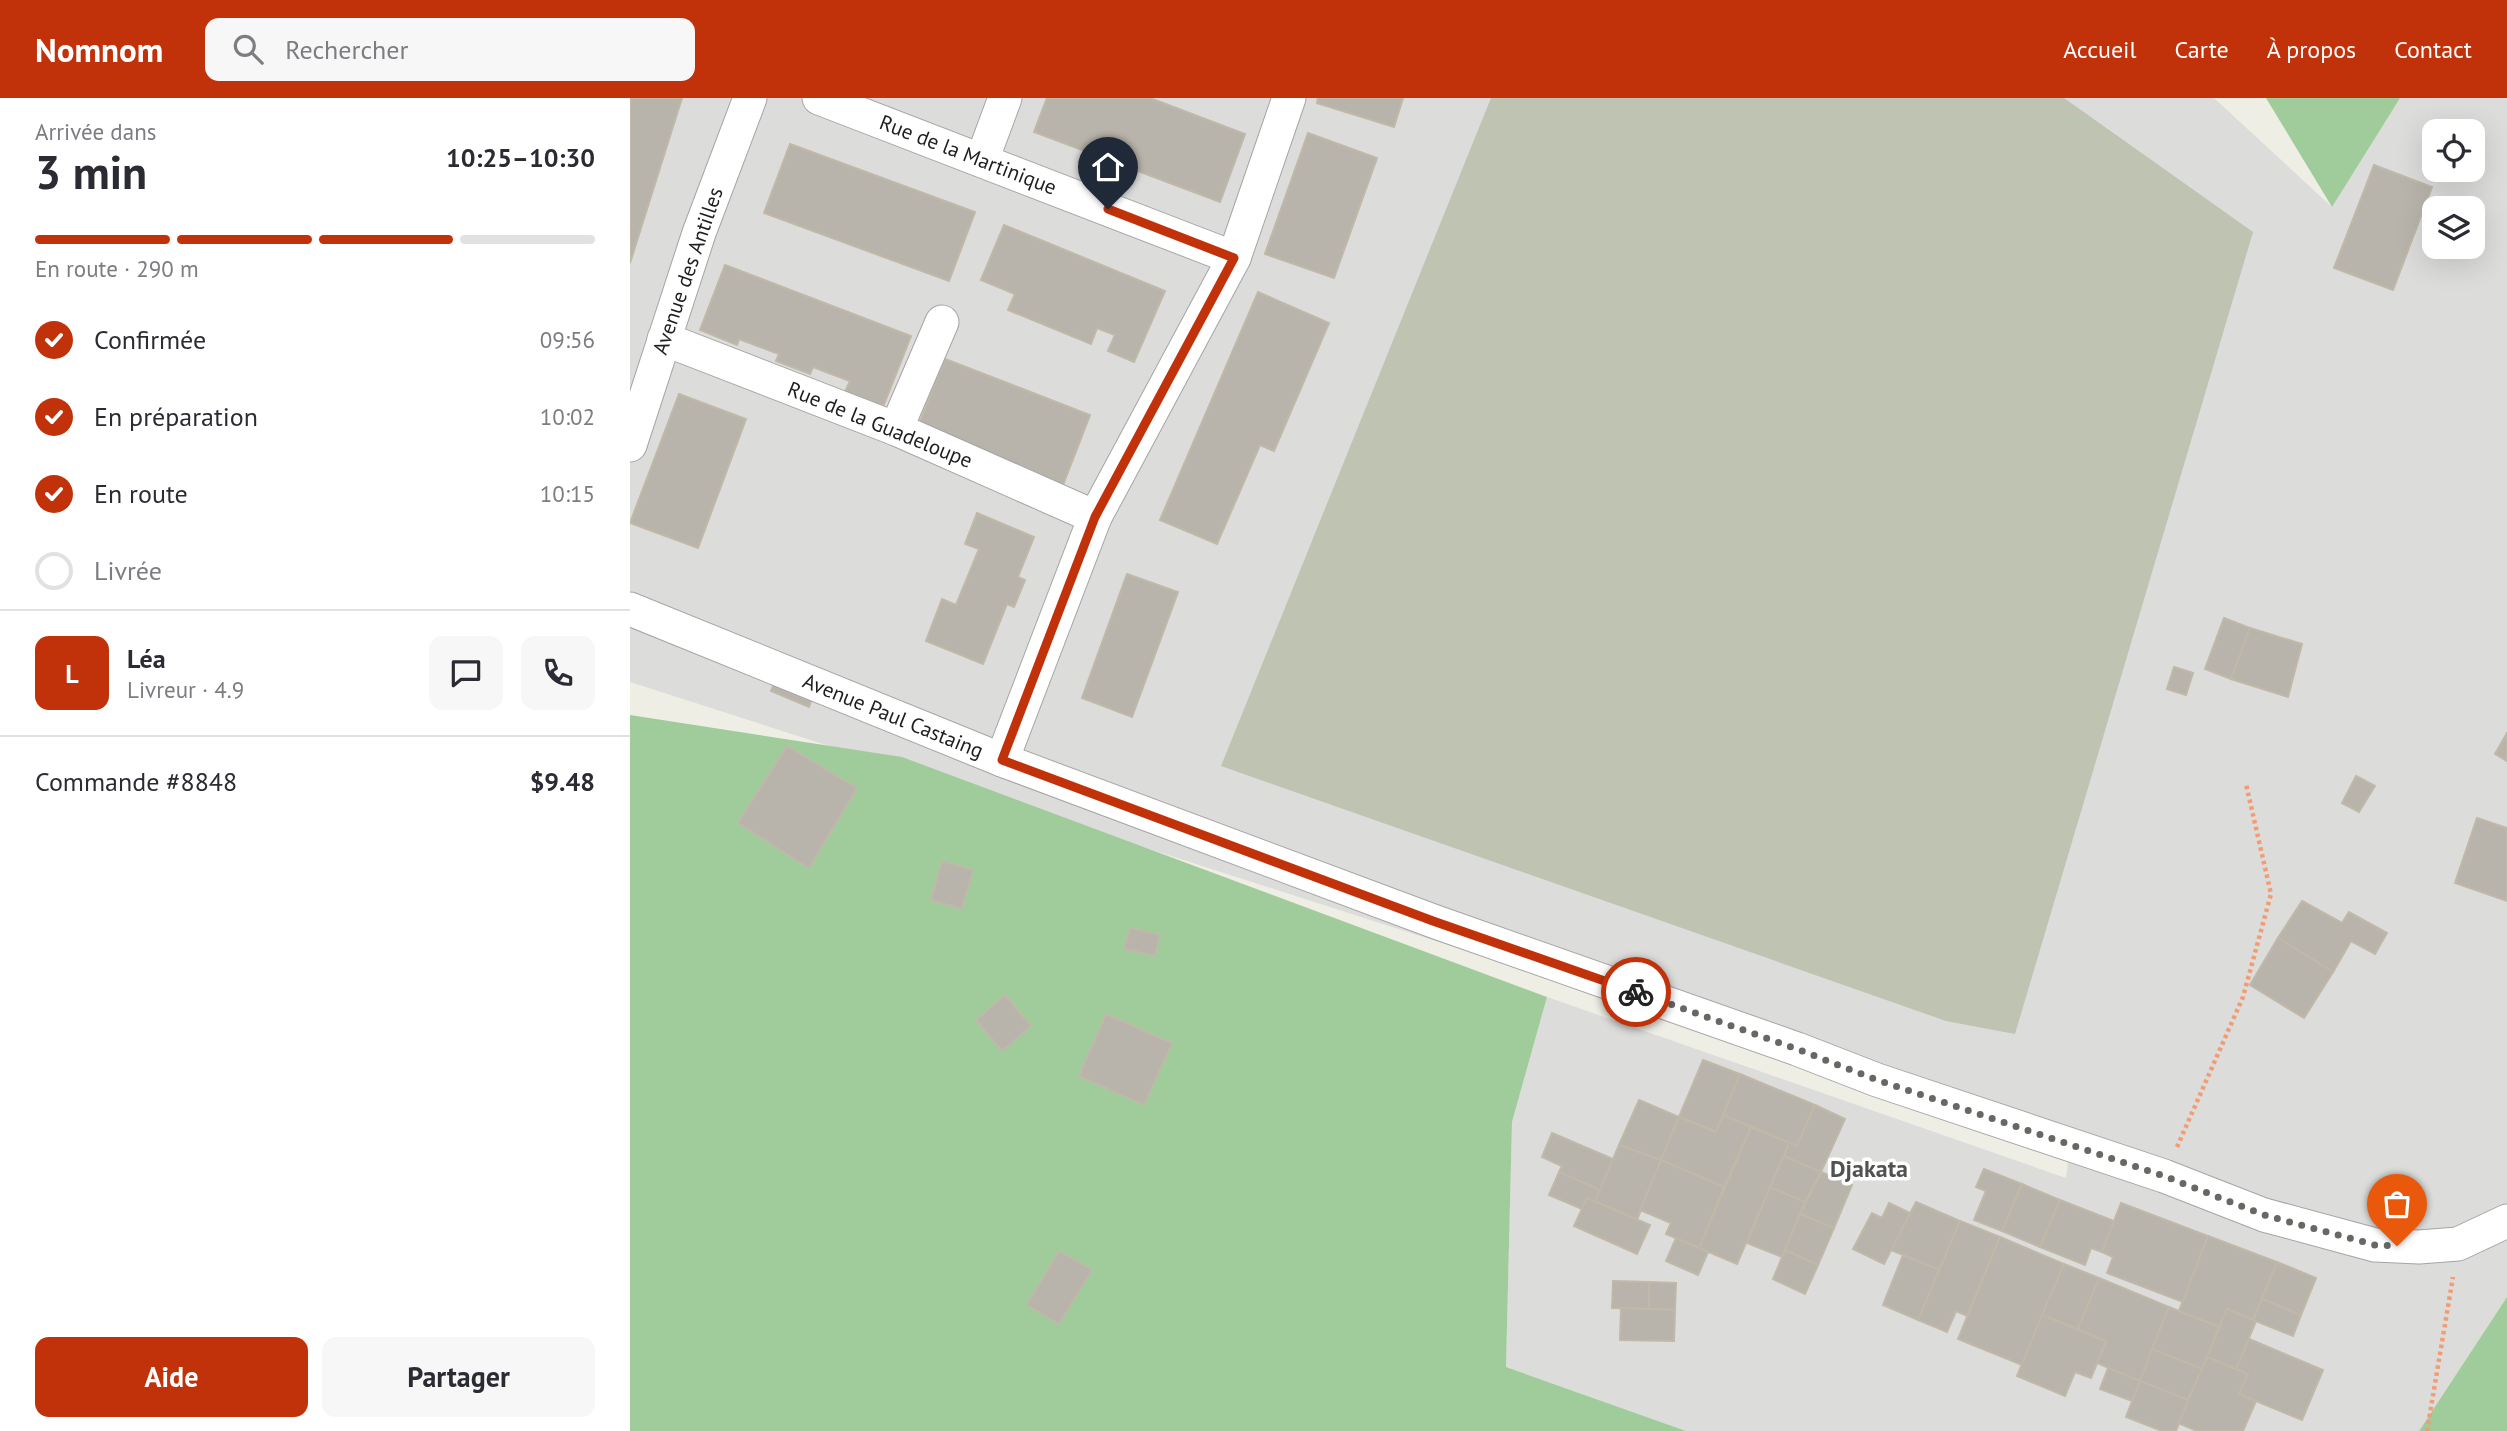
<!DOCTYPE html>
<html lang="fr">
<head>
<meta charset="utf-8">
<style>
	body { margin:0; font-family:"PT Sans",sans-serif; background:#f7f7f7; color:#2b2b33; height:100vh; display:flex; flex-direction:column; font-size:26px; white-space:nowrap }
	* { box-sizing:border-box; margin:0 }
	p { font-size:23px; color:#7c7c81 }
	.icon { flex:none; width:38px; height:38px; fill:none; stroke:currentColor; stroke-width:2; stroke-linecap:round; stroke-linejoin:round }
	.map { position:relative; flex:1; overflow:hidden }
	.side { display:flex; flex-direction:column; background:#fff; width:630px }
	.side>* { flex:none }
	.buttons { position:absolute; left:1792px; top:21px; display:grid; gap:14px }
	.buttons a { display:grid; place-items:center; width:63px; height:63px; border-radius:14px; background:#fff; box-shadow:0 7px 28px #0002; font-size:35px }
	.pin { position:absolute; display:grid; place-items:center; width:60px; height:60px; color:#fff; margin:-72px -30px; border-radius:50% 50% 50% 0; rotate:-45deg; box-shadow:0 0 7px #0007 }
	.pin .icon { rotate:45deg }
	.courier { position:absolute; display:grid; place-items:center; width:70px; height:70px; margin:-35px; border:5px solid #c2320a; border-radius:50%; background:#fff; color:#222; box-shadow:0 2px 9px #0007 }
	.head em { font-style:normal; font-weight:700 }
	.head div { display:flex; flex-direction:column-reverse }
	.head { display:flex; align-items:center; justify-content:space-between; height:119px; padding:0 35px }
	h1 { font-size:46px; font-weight:700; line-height:52px }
	.bar { display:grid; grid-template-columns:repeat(4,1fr); gap:10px 7px; align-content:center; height:84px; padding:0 35px }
	.bar i { height:9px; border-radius:5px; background:#e1e1e2 }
	.bar .current { background:#c2320a }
	.bar p { grid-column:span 4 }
	.line { display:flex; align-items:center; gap:18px; padding:0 35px; border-top:2px solid #e1e1e2 }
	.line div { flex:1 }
	.round { display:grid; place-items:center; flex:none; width:74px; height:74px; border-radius:14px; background:#f7f7f7 }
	ol { padding:0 35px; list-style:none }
	li { display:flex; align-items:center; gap:21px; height:77px }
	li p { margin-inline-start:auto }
	li .icon { padding:7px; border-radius:50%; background:#c2320a; color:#fff; stroke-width:4 }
	li:last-child { color:#7c7c81 }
	li i { width:38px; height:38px; border:4px solid #e1e1e2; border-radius:50% }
	.cta { display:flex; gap:14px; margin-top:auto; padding:14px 35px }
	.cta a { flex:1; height:80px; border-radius:14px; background:#c2320a; color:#fff; font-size:28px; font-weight:700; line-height:80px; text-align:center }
	.cta a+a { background:#f7f7f7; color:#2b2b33 }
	header { display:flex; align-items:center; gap:42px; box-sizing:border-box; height:98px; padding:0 35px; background:#c2320a; color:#fff }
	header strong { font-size:33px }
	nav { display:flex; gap:38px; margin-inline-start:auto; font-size:24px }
	.search { width:490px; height:63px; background:#f7f7f7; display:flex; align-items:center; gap:18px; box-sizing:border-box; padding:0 24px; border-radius:14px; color:#7c7c81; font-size:26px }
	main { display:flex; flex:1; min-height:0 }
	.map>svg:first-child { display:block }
</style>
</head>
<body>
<header>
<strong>Nomnom</strong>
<div class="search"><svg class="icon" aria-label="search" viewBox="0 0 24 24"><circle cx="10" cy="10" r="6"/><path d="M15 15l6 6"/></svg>Rechercher</div>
<nav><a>Accueil</a><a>Carte</a><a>À propos</a><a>Contact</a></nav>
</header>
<main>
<section class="side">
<div class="head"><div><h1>3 min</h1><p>Arrivée dans</p></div><em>10:25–10:30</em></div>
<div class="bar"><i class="current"></i><i class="current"></i><i class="current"></i><i></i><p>En route · 290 m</p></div>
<ol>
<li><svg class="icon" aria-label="check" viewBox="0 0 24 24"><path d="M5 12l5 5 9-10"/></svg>Confirmée<p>09:56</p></li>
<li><svg class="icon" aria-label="check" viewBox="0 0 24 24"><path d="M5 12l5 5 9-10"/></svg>En préparation<p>10:02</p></li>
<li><svg class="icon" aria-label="check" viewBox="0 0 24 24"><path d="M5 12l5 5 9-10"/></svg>En route<p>10:15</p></li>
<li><i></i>Livrée</li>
</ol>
<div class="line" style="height:126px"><b class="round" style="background:#c2320a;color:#fff">L</b><div><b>Léa</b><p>Livreur · 4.9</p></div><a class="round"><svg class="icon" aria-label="chat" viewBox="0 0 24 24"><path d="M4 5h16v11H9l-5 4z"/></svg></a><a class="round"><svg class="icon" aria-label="phone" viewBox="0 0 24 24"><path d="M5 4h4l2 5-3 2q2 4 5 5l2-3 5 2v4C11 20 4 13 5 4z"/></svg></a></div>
<div class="line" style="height:91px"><div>Commande #8848</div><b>$9.48</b></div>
<div class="cta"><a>Aide</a><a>Partager</a></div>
</section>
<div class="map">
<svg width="1877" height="1333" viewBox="0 0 1877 1333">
	<rect width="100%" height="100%" fill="#efeee5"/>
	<path fill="#dcdcdb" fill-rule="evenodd" d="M0,0H1584L1702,109L1769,0H1877V1199L1789,1333H1056L876,1269L882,1024L917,899L1436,1080L1440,1047L0,584ZM1804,33H1843V72H1804ZM1804,110H1843V149H1804Z"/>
	<path fill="#bfc3b1" d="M861,0H1434L1623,134L1385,936L1316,923L591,668Z"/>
	<g fill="#a0cc9c">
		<path d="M1636,0H1770L1702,109Z"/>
		<path d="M0,617L272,659L917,899L882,1024L876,1269L1056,1333H0Z"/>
		<path d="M1877,1199V1333H1789Z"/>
	</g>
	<g fill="#b8b4ab" stroke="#c0b8a8" stroke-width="2">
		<path d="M0,0H52L0,165Z"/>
		<path d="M417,0H520L615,36L590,104L404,34Z"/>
		<path d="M688,0H773L764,29L687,5Z"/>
		<path d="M678,35L747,60L704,180L635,156Z"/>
		<path d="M160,46L345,114L319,183L134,115Z"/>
		<path d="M1744,67L1802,89L1763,192L1704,170Z"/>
		<path d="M374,127L535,193L504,264L478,253L485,237L467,230L461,246L378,212L385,196L351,182Z"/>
		<path d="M95,167L281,238L253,309L215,294L220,283L183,269L180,276L146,263L149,256L109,241L107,247L70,232Z"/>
		<path d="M628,194L699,225L644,353L630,347L587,446L530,422Z"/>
		<path d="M315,261L460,317L433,387L287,331Z"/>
		<path d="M49,296L116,321L68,450L0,425Z"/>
		<path d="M347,415L404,439L388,479L395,482L384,509L377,506L353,566L296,543L312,501L326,507L349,451L335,446Z"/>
		<path d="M497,476L548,494L502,619L452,600Z"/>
		<path d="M1594,520L1620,530L1601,581L1575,571Z"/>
		<path d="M1620,530L1672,546L1658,599L1601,581Z"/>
		<path d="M1544,569L1563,575L1556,597L1537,591Z"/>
		<path d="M149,574L186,589L179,609L141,593Z"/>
		<path d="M1877,635V663L1865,656Z"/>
		<path d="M157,648L227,690L179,770L108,725Z"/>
		<path d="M1726,678L1745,688L1729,714L1712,705Z"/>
		<path d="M1847,720L1877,730V803L1825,785Z"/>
		<path d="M312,763L343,772L332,811L301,802Z"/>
		<path d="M1672,803L1712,825L1719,814L1757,835L1745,856L1721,843L1703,874L1648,840Z"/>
		<path d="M500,830L530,837L525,858L494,851Z"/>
		<path d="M1648,840L1703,874L1674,920L1620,887Z"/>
		<path d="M375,897L401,928L372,953L346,922Z"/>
		<path d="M476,916L542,945L514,1007L449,978Z"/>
		<path d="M1073,962L1110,976L1086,1034L1049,1019Z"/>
		<path d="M1110,976L1185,1007L1167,1048L1093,1017Z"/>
		<path d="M1009,1002L1049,1019L1031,1062L989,1047Z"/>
		<path d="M1185,1007L1215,1021L1191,1074L1154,1058L1159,1045L1167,1048Z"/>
		<path d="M1093,1017L1121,1029L1094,1089L1031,1062L1049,1019L1086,1034Z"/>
		<path d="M1121,1029L1159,1045L1107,1166L1069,1150Z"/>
		<path d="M922,1035L983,1061L970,1092L929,1074L932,1068L912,1059Z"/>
		<path d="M989,1047L1031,1062L1007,1122L965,1103Z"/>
		<path d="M1154,1058L1191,1074L1175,1104L1140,1089Z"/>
		<path d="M1031,1062L1094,1089L1069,1150L1036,1136L1041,1125L1010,1112Z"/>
		<path d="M1354,1071L1392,1086L1372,1133L1344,1122L1356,1093L1346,1089Z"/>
		<path d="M929,1074L970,1092L965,1103L957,1100L952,1111L919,1097Z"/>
		<path d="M1191,1074L1222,1087L1204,1130L1170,1116Z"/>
		<path d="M1392,1086L1430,1102L1410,1149L1372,1133Z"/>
		<path d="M1140,1089L1175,1104L1152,1159L1117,1145Z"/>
		<path d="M957,1100L1020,1127L1007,1156L944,1128Z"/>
		<path d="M1430,1102L1484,1123L1472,1154L1461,1150L1455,1167L1410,1149Z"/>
		<path d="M1286,1104L1330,1123L1309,1172L1261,1152Z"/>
		<path d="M1259,1105L1280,1115L1254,1166L1223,1151L1242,1115L1252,1120Z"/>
		<path d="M1491,1105L1578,1138L1553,1204L1477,1175L1483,1159L1472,1154Z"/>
		<path d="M1170,1116L1204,1130L1188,1167L1155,1152Z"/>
		<path d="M1330,1123L1370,1139L1337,1218L1326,1213L1317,1234L1288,1222Z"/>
		<path d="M1578,1138L1647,1164L1623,1222L1597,1211L1589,1229L1549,1213Z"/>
		<path d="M1370,1139L1434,1166L1392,1267L1328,1241Z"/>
		<path d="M1046,1140L1078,1154L1068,1177L1036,1163Z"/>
		<path d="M1155,1152L1188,1167L1175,1196L1143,1181Z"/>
		<path d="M429,1153L462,1172L429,1226L397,1207Z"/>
		<path d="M1273,1157L1309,1172L1288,1222L1253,1207Z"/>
		<path d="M1647,1164L1686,1180L1671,1217L1632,1201Z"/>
		<path d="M1434,1166L1469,1180L1448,1231L1412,1217Z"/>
		<path d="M1469,1180L1539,1209L1510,1283L1467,1265L1476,1243L1448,1231Z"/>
		<path d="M983,1183L1019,1184V1211L982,1210Z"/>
		<path d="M1019,1184L1046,1185L1045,1212L1019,1211Z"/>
		<path d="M1632,1201L1671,1217L1663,1238L1623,1222Z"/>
		<path d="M1539,1209L1589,1229L1572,1271L1522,1251Z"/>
		<path d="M991,1210L1045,1212L1044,1243L990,1242Z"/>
		<path d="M1597,1211L1626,1223L1606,1271L1577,1259Z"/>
		<path d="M1412,1217L1476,1243L1461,1280L1445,1274L1435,1298L1387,1278Z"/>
		<path d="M1619,1241L1693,1272L1672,1322L1609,1296L1618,1276L1606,1271Z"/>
		<path d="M1522,1251L1572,1271L1558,1302L1510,1283Z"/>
		<path d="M1577,1259L1618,1276L1609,1296L1626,1303L1613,1333H1567L1548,1325Z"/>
		<path d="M1478,1270L1510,1283L1502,1303L1470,1291Z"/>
		<path d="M1510,1283L1558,1302L1546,1333H1532L1496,1319Z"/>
	</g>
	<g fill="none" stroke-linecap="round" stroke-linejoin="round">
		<defs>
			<g id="minor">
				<path d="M189,0L604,160"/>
				<path d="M352,62L375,0"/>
				<path d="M34,241L266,331L465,419"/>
				<path d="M266,331L312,224"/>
				<path d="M0,347L69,135L120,0"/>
				<path d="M0,511L372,662L803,823L1167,951L1247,982L1534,1078L1634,1117L1745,1147L1789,1149L1828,1146L1877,1123"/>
				<path d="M372,662L465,419L604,160L659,0"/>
			</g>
		</defs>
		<use href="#minor" stroke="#a5a5a5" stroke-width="35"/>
		<g stroke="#f39b72" stroke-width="4.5" stroke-dasharray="3.5 3.5" stroke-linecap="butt">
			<path d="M1547,1049L1613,899L1641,796L1616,686"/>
			<path d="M1797,1333L1823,1179"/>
		</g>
		<use href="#minor" stroke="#fff" stroke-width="33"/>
	</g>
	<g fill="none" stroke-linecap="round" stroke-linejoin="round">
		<path stroke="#676764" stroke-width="7" stroke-dasharray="0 12.6" d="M1006,894L1167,951L1247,982L1534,1078L1634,1117L1745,1147L1767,1148"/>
		<path stroke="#c2320a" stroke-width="9" d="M478,111L604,160L465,419L372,662L803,823L1006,894"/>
	</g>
	<g text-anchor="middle" stroke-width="7" stroke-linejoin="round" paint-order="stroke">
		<g font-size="21" fill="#1e1e1e" stroke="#fff">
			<text transform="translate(338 57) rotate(21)" y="7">Rue de la Martinique</text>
			<text transform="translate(58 173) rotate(-71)" y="7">Avenue des Antilles</text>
			<text transform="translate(250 327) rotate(22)" y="7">Rue de la Guadeloupe</text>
			<text transform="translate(263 618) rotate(22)" y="7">Avenue Paul Castaing</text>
		</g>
		<g font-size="24" font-weight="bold" fill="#515151" stroke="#fff">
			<text x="1239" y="1079">Djakata</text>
		</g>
	</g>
</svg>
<div class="buttons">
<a><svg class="icon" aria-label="locate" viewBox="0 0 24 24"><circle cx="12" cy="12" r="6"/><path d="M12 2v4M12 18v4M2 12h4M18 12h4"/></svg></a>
<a><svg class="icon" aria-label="layers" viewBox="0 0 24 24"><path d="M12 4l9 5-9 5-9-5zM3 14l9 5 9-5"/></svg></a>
</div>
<div class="pin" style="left:1767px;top:1148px;background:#ea580c"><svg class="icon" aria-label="bag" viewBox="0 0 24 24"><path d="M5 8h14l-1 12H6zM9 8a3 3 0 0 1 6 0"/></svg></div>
<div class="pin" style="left:478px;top:111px;background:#1f2937"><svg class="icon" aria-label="home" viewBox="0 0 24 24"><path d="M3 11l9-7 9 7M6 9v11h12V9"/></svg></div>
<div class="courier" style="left:1006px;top:894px"><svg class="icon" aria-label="bike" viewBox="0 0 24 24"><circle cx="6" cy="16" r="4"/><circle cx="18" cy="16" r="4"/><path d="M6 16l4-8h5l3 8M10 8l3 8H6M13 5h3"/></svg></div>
</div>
</main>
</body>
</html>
